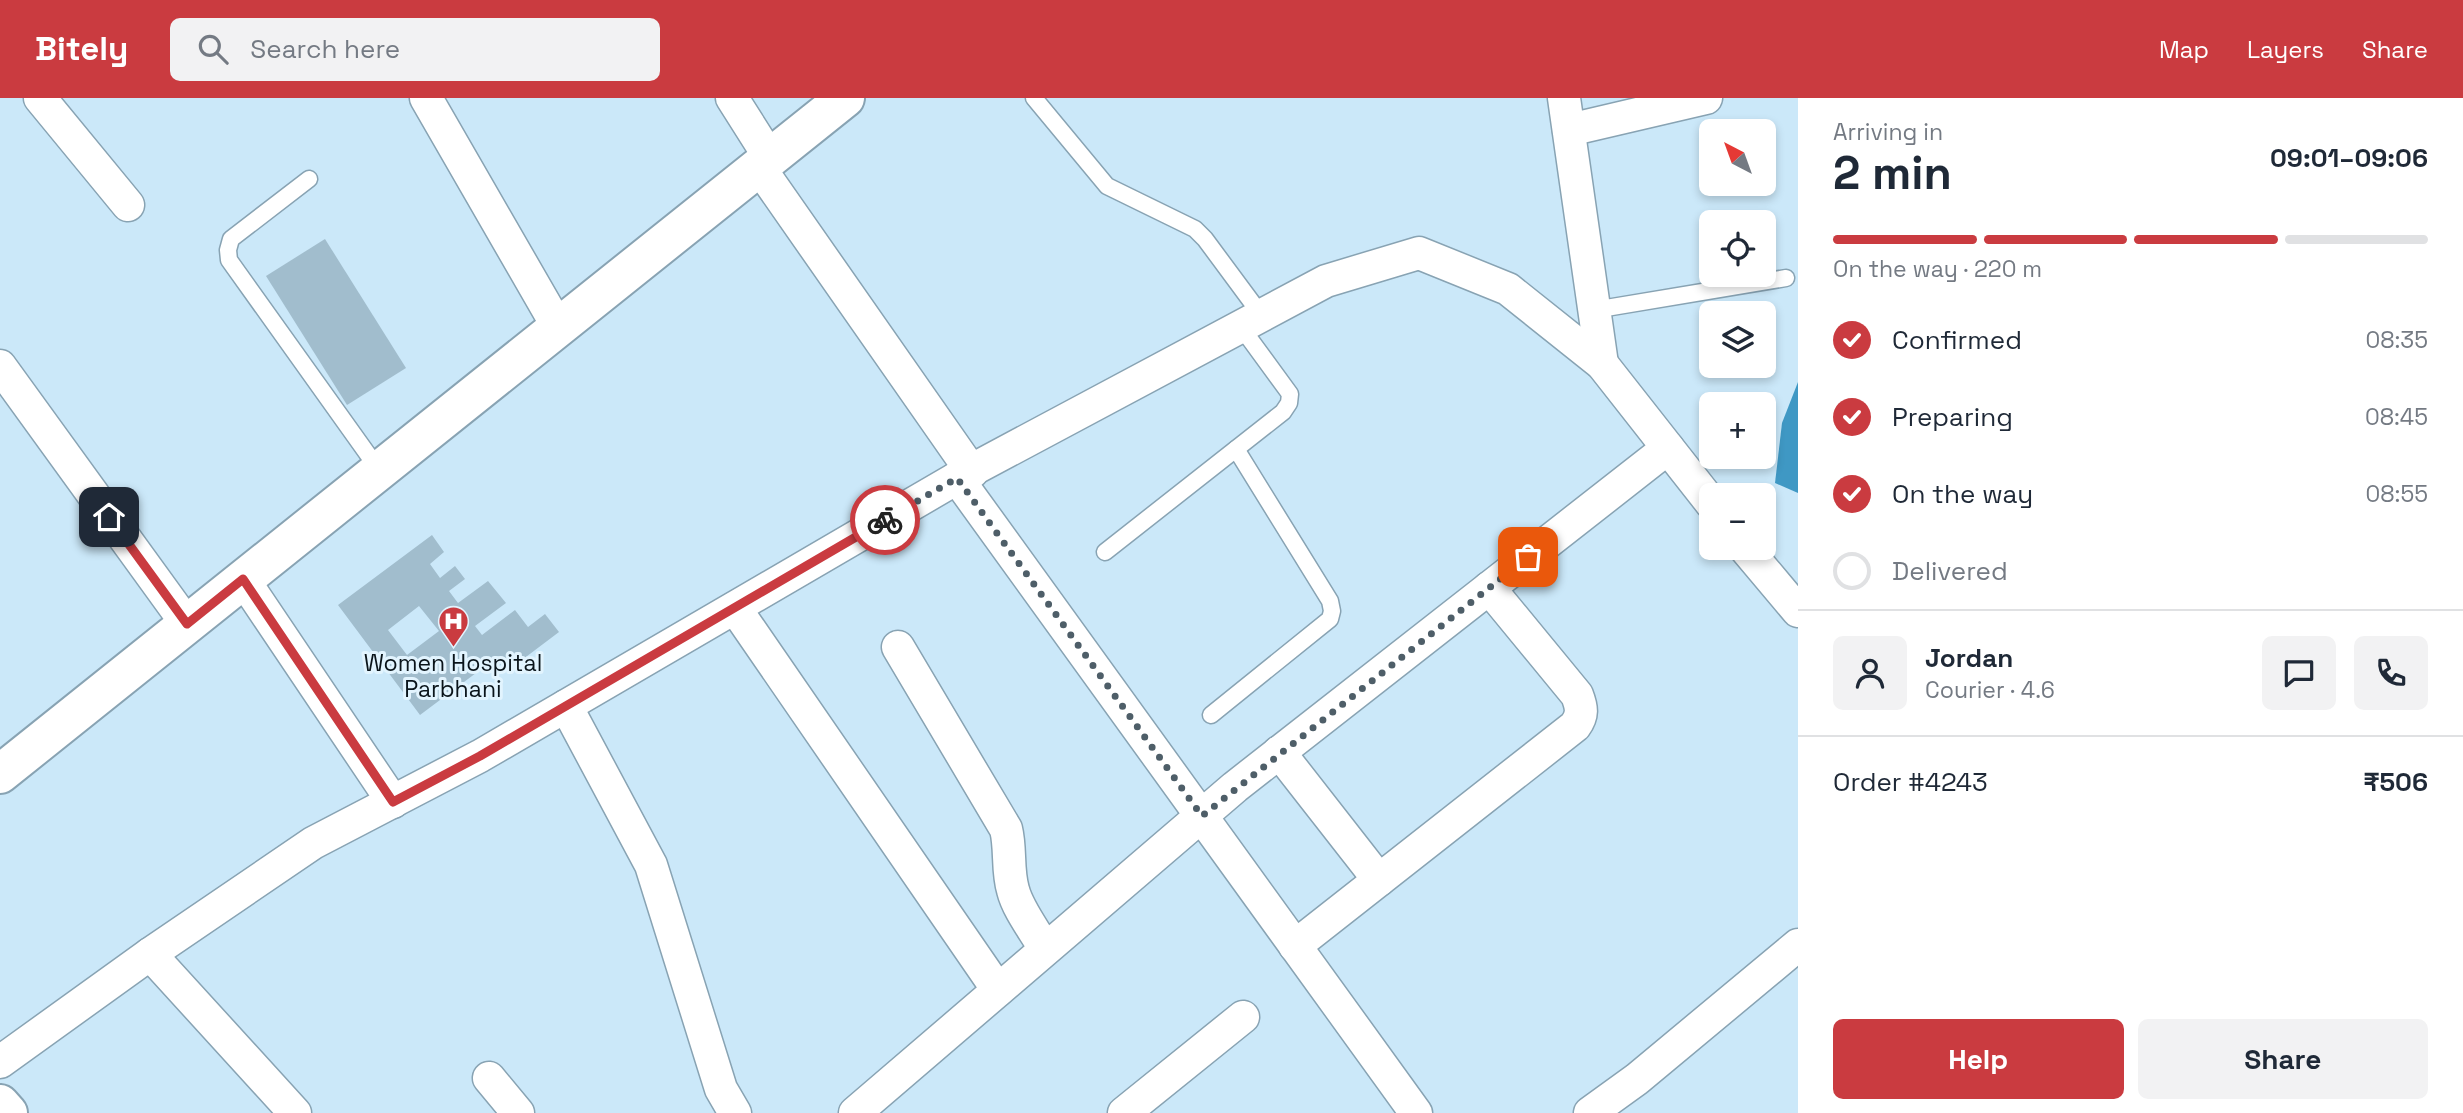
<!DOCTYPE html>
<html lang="en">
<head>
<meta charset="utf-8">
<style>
	body { margin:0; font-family:"Space Grotesk",sans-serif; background:#f2f2f3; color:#1f2937; height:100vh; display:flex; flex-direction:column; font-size:26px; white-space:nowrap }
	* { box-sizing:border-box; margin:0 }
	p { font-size:23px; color:#747a83 }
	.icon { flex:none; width:38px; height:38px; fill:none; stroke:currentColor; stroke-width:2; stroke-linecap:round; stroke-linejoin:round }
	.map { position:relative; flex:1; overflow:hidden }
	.details { display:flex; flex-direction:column; background:#fff; width:665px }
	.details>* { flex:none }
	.needle { width:46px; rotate:319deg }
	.buttons { position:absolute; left:1699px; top:21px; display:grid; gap:14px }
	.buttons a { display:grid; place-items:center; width:77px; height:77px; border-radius:10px; background:#fff; box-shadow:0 4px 10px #0003; font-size:35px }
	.pin { position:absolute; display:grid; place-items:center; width:60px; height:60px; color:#fff; margin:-30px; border-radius:14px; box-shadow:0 4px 10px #0006 }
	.courier { position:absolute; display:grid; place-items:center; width:70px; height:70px; margin:-35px; border:5px solid #ca3b40; border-radius:50%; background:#fff; color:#222; box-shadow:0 2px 9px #0007 }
	.overview em { font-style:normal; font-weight:600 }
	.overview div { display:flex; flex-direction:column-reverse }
	.overview { display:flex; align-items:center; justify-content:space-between; height:119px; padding:0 35px }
	h1 { font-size:46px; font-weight:600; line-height:52px }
	.bar { display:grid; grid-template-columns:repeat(4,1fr); gap:10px 7px; align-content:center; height:84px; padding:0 35px }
	.bar i { height:9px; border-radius:5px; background:#e0e1e3 }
	.bar .current { background:#ca3b40 }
	.bar p { grid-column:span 4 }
	.line { display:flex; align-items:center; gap:18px; padding:0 35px; border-top:2px solid #e0e1e3 }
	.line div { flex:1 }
	.round { display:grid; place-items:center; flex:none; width:74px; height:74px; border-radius:10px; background:#f2f2f3 }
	ol { padding:0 35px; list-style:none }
	li { display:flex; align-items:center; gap:21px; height:77px }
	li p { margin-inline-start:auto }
	li .icon { padding:7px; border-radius:50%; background:#ca3b40; color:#fff; stroke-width:4 }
	li:last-child { color:#747a83 }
	li i { width:38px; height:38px; border:4px solid #e0e1e3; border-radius:50% }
	.action { display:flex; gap:14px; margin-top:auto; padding:14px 35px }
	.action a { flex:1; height:80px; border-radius:10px; background:#ca3b40; color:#fff; font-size:28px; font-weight:600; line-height:80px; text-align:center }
	.action a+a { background:#f2f2f3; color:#1f2937 }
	header { display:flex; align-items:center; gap:42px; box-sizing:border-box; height:98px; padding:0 35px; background:#ca3b40; color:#fff }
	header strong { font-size:33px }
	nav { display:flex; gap:38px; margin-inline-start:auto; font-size:24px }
	.search { width:490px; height:63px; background:#f2f2f3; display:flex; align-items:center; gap:18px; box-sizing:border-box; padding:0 24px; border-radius:10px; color:#747a83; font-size:26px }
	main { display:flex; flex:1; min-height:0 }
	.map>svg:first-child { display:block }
</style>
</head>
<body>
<header>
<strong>Bitely</strong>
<div class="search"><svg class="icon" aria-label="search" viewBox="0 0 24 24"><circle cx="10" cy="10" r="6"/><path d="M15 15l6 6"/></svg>Search here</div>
<nav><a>Map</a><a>Layers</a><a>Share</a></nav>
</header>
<main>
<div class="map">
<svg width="1798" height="1015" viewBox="0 0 1798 1015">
	<rect width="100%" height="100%" fill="#cbe8f9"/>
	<path fill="#3f98c4" d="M1798,284V395L1775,385L1782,325Z"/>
	<g fill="#a1bdcd" fill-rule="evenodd">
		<path d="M325,141L406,270L347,307L266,178Z"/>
		<path d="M432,437L444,454L430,466L440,480L455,468L465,481L449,493L458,505L488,483L506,505L475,528L482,537L515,512L528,529L545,516L559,534L506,574L496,560L420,617L338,507ZM419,508L439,533L407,557L388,532Z"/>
	</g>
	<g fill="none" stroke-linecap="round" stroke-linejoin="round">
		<defs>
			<g id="lane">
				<path d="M1034,0L1107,88L1195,131L1205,141L1262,218"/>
				<path d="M309,81L231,141L228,152L229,162L379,372"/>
				<path d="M1594,212L1786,180"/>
				<path d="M1105,454L1283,314L1289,305L1290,296L1241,229"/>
				<path d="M1211,617L1330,521L1332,513L1330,503L1236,351"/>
			</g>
			<g id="street">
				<path d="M40,0L128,107"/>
				<path d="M426,0L558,229"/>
				<path d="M732,0L770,60"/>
				<path d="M1564,0L1602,266"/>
				<path d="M1569,32L1706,0"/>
				<path d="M759,69L972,374"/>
				<path d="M0,268L187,526"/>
				<path d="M957,380L1416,1015"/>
				<path d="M1745,450L1798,513"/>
				<path d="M243,481L393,704"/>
				<path d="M735,510L998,892"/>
				<path d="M898,549L1006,731C1011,751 1007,772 1013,792C1018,812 1035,833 1045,851"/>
				<path d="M566,608L651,767L721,991L735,1015"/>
				<path d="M1279,654L1379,782"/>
				<path d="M1295,848L1575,628C1583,617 1582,610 1577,597L1489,490"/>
				<path d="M150,856L295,1015"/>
				<path d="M0,964L150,856L313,745L480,658L957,380L1326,183L1419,155L1508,191L1602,266L1712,406"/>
				<path d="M489,980L518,1015"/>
				<path d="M855,1015L1235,689L1668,350"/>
				<path d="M1124,1015L1243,919"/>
				<path d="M1590,1015L1637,981L1798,847"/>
			</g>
			<g id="secondary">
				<path d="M0,676L845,0"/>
				<path d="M0,1006L8,1015"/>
			</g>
		</defs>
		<use href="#lane" stroke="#88a3b3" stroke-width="19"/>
		<use href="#street" stroke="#88a3b3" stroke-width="35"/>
		<use href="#secondary" stroke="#88a3b3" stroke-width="42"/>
		<use href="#lane" stroke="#fff" stroke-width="16"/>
		<use href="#street" stroke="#fff" stroke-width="32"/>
		<use href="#secondary" stroke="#fff" stroke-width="38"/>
	</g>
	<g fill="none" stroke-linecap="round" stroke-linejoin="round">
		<path stroke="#4e5e68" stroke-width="7" stroke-dasharray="0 12.6" d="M885,422L957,380L1202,718L1528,459"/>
		<path stroke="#ca3b40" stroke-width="9" d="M109,419L187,526L243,481L393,704L480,658L885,422"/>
	</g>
	<defs>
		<symbol id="hospital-pin" viewBox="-11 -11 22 30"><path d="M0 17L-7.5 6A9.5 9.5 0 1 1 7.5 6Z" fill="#ca3b40" stroke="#e2f4fe"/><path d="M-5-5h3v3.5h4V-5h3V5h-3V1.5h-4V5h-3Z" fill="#fff"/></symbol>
	</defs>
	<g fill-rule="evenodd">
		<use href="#hospital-pin" x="436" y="506" width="35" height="47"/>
	</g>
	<g text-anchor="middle" stroke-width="6" stroke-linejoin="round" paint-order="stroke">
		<g font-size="23" fill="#0a141a" stroke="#e2f4fe">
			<text x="453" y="573">Women Hospital<tspan x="453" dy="26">Parbhani</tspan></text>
		</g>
	</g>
</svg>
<div class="buttons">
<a><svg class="needle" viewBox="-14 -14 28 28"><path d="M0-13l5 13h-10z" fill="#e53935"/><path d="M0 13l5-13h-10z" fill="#747a83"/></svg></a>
<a><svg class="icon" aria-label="locate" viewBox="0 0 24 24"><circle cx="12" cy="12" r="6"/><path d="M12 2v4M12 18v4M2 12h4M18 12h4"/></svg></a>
<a><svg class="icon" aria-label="layers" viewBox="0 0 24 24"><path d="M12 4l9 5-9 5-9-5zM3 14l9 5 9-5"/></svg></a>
<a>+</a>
<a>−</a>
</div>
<div class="pin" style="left:1528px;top:459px;background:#ea580c"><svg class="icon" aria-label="bag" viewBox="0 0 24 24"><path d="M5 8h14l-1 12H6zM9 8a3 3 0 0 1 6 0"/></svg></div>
<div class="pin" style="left:109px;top:419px;background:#1f2937"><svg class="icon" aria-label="home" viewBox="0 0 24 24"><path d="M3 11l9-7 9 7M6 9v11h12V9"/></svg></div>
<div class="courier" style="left:885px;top:422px"><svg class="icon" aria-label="bike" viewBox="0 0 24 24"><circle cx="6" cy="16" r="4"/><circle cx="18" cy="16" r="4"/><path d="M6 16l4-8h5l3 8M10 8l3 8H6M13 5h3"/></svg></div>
</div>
<section class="details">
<div class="overview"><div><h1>2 min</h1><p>Arriving in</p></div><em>09:01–09:06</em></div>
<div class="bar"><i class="current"></i><i class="current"></i><i class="current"></i><i></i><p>On the way · 220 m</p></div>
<ol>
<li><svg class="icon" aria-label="check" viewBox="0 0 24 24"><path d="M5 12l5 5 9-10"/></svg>Confirmed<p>08:35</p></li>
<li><svg class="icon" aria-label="check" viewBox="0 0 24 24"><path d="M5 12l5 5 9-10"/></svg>Preparing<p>08:45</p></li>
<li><svg class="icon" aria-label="check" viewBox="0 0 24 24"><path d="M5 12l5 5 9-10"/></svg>On the way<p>08:55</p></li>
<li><i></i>Delivered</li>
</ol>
<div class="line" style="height:126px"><a class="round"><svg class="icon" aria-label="person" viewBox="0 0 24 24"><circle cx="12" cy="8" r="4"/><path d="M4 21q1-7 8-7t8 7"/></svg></a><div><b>Jordan</b><p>Courier · 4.6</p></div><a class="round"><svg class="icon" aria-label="chat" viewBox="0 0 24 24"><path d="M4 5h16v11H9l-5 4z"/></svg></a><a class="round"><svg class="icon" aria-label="phone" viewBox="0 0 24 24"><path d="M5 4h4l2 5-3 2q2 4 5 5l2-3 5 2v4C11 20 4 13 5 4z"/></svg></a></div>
<div class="line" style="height:91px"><div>Order #4243</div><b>₹506</b></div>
<div class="action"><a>Help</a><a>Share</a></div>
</section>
</main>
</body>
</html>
